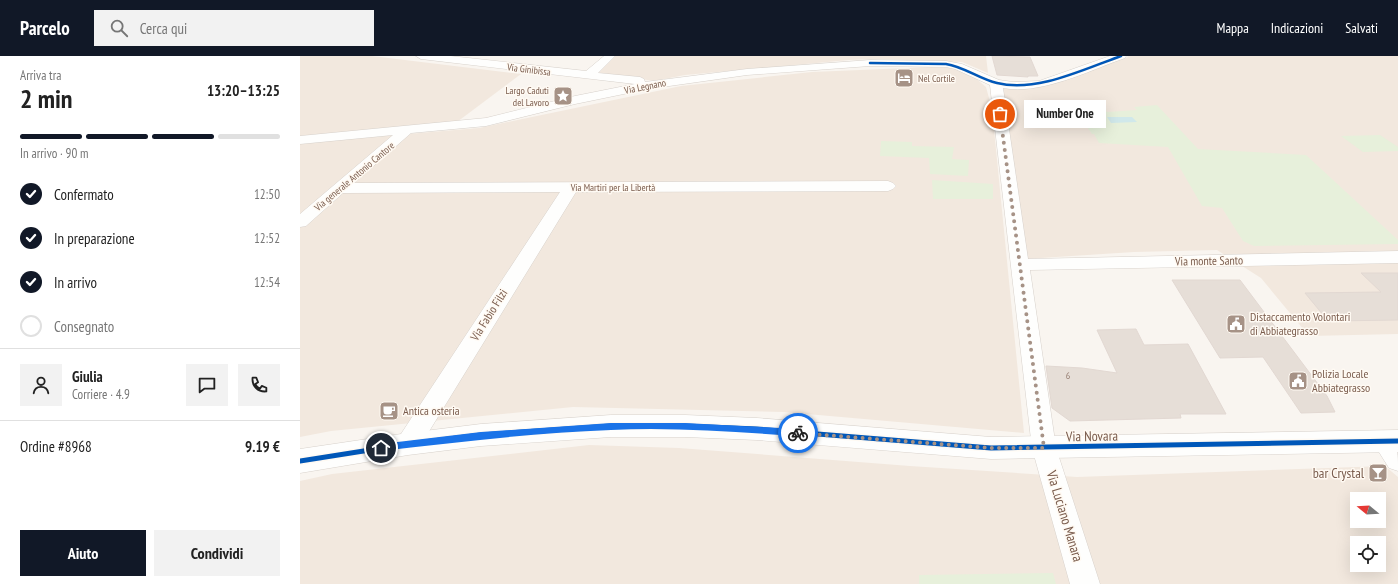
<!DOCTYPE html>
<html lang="it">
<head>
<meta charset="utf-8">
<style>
	body { margin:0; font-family:"PT Sans Narrow",sans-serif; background:#f2f2f2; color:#222; height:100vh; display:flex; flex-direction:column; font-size:15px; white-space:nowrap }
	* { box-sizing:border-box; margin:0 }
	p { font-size:13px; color:#767676 }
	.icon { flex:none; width:22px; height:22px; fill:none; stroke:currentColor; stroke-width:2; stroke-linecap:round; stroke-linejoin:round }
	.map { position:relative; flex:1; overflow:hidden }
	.sheet { display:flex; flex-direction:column; background:#fff; width:300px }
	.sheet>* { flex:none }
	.needle { width:26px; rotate:288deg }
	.controls { position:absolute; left:1050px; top:436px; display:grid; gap:8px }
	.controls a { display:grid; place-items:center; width:36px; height:36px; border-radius:0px; background:#fff; box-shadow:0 4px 16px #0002; font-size:20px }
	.pin { position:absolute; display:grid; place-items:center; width:34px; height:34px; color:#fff; margin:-17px; border:2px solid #fff; border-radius:50%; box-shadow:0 1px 4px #0007 }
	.courier { position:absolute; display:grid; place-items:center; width:40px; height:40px; margin:-20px; border:3px solid #1a73e8; border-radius:50%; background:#fff; color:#222; box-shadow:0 1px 5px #0007 }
	.bubble { position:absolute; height:28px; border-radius:0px; background:#fff; box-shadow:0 4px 16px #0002; font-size:13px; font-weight:700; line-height:28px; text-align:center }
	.head em { font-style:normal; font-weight:700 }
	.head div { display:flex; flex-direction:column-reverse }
	.head { display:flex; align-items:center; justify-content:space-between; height:68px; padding:0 20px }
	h1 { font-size:26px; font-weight:700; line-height:30px }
	.bar { display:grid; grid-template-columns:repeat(4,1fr); gap:6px 4px; align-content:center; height:48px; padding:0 20px }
	.bar i { height:5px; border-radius:3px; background:#e0e0e0 }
	.bar .current { background:#111827 }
	.bar p { grid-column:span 4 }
	.line { display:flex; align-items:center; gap:10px; padding:0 20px; border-top:1px solid #e0e0e0 }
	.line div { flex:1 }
	.round { display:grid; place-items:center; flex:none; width:42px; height:42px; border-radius:0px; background:#f2f2f2 }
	ol { padding:0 20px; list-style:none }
	li { display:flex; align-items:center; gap:12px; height:44px }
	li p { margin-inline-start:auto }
	li .icon { padding:4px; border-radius:50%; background:#111827; color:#fff; stroke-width:4 }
	li:last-child { color:#767676 }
	li i { width:22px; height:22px; border:2px solid #e0e0e0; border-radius:50% }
	.action { display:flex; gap:8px; margin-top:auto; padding:8px 20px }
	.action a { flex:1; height:46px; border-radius:0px; background:#111827; color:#fff; font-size:16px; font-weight:700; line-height:46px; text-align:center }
	.action a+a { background:#f2f2f2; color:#222 }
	header { display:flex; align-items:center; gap:24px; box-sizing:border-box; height:56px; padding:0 20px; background:#111827; color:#fff }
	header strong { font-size:19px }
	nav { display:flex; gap:22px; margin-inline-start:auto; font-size:14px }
	.search { width:280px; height:36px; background:#f2f2f2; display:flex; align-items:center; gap:10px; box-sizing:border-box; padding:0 14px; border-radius:0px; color:#767676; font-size:15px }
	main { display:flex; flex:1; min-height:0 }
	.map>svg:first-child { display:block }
</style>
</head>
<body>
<header>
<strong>Parcelo</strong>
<div class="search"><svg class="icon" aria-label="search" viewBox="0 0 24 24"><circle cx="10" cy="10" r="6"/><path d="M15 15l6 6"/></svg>Cerca qui</div>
<nav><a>Mappa</a><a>Indicazioni</a><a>Salvati</a></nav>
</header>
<main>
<section class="sheet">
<div class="head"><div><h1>2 min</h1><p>Arriva tra</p></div><em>13:20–13:25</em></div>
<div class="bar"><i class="current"></i><i class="current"></i><i class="current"></i><i></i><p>In arrivo · 90 m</p></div>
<ol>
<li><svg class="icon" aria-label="check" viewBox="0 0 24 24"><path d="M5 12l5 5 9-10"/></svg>Confermato<p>12:50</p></li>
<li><svg class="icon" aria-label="check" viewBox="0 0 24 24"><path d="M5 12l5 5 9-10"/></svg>In preparazione<p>12:52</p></li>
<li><svg class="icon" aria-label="check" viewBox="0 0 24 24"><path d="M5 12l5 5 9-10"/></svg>In arrivo<p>12:54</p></li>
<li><i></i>Consegnato</li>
</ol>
<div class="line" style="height:72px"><a class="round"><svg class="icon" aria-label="person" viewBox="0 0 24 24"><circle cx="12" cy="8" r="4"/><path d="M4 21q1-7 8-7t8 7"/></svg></a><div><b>Giulia</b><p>Corriere · 4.9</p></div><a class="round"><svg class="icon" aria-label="chat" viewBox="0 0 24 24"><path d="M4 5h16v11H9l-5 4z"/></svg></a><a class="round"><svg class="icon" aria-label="phone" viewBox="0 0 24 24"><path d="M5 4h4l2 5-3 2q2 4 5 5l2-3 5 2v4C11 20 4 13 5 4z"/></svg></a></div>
<div class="line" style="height:52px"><div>Ordine #8968</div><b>9.19 €</b></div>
<div class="action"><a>Aiuto</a><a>Condividi</a></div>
</section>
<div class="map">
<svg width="1098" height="528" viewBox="0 0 1098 528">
	<rect width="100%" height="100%" fill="#f9f5f0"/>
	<g fill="#f2e8de" fill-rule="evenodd">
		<path d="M0,0H72L221,18L157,66L0,82Z"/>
		<path d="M313,0H686L688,17L662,6L581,3L549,4L385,19L354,25L296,16Z"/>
		<path d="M827,0H1098V278L1009,280L961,222L917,194L834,196L725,203L702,33H712L745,29L828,1Z"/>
		<path d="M631,11L652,12L673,20L686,31L692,53L724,377L484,356L273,351L31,375L0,381V87L179,72L381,30L512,16Z"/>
		<path d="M289,389L379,392L610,410L777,421L1085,410L1098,421V528H0V425L32,418ZM1057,443H1079V465H1057ZM1057,487H1079V509H1057Z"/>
	</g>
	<g fill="#e7f0db">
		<path d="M857,49L898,93L1006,99L1098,184V188L954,190L943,185L922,152L902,150L868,91L799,87L794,78H792L785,68H803L794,56H786L783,53L803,52L807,56L837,54L834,51Z"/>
		<path d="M1080,79L1098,91V95L1063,96L1041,80Z"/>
		<path d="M581,85L612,86V90L654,91L652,103L669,104L668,120L630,118L629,102L580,100Z"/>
		<path d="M632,124L693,128V143H633Z"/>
		<path d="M753,517L756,528H619V519Z"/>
	</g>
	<path fill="#d0e8ea" d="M807,61H832L837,66L811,67Z"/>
	<g fill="#e6ded7" stroke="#e2d8d2">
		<path d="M692,0L730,1L738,20H728V21L697,19Z"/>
		<path d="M1061,217H1098V264L1031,265L1027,260H1024L1005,237L1081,236Z"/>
		<path d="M872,224H940L1027,340L1035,356L1001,357L963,301L920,302Z"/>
		<path d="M836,273L844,289L888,288L926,358H880L881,362L770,365L752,352L746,310L782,312L817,317L797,274Z"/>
	</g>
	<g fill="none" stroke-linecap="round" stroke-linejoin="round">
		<defs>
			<g id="minor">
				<path d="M116,0H150L286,15L304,0H315L298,17L340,21L344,23L345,26L447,13L570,4L646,5L662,8L699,24L713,26L739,25L810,0H826L825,2C788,15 741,39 703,32L728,203L1098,195V207L730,214L756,392L800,528H770L732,392L690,29L655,13L646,11L570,10L447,19L348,33L275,48L186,70L111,77L54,127L588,125L593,127L596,130L593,133L588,135L276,136L117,395L108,398L99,395L96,388L99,381L260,136L43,137L6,170L0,171V158L93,79L0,88V80L186,62L275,40L335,28L121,3Z"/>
				<path d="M1084,375C1098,382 1098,397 1098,415L1089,412L1072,385L1075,378Z"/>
			</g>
			<path id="tertiary" d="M311,359H385L457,362L691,381L1098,374V396L691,403L457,384L385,381H311L181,390L108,399L0,417V393L108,377L181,368Z"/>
		</defs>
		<use href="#minor" stroke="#d7d1cb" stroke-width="1"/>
		<use href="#tertiary" stroke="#d7d1cb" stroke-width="1"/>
		<use href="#minor" fill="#fefefd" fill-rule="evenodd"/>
		<use href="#tertiary" fill="#fefefd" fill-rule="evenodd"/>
		<defs>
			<path id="cycleway-far1" d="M570,7L646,8C665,11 679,23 697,27C736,37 784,13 821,0"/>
			<path id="cycleway" d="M0,405L108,388L181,379L311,370H385L457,373L691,392L1098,385"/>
		</defs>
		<use href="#cycleway-far1" stroke="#fffaf3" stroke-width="4"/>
		<use href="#cycleway" stroke="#fffaf3" stroke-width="8"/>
		<use href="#cycleway-far1" stroke="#0057b8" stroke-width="2.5"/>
		<use href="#cycleway" stroke="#0057b8" stroke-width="5"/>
	</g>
	<path fill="#1a73e8" d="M311,367H385L498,373L502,377L498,380C436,376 373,371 311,374C234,377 157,386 81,395L77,392L81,388L181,376Z"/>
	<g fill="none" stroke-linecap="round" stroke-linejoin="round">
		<path stroke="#a69286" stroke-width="4" stroke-dasharray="0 7.2" d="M498,377L691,392H744L700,58"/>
	</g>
	<defs>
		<symbol id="hotel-square" viewBox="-11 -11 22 22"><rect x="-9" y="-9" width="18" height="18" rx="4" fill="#a69286" stroke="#fffaf3"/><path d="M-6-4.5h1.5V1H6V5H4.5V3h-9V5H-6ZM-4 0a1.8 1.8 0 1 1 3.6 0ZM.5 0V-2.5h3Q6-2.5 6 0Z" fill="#fff"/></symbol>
		<symbol id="sight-square" viewBox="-11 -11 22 22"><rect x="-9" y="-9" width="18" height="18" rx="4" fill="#a69286" stroke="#fffaf3"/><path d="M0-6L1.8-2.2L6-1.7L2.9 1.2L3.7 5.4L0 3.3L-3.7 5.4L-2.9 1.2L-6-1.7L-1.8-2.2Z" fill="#fff"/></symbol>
		<symbol id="civic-square" viewBox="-11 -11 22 22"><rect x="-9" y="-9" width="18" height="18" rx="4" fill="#a69286" stroke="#fffaf3"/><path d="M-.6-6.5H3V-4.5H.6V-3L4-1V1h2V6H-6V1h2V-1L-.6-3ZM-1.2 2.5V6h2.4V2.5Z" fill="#fff"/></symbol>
		<symbol id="cafe-square" viewBox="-11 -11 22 22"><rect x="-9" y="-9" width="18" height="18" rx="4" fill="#a69286" stroke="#fffaf3"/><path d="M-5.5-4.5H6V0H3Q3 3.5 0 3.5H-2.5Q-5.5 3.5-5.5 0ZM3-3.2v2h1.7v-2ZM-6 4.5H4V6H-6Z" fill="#fff"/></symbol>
		<symbol id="bar-square" viewBox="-11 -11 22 22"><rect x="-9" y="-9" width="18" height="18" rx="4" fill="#a69286" stroke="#fffaf3"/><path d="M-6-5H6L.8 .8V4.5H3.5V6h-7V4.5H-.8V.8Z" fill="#fff"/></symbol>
	</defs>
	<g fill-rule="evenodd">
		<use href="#hotel-square" x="593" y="11" width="22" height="22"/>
		<use href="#sight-square" x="252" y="29" width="22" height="22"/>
		<use href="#civic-square" x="925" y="257" width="22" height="22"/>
		<use href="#civic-square" x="987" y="314" width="22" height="22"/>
		<use href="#cafe-square" x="78" y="344" width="22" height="22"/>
		<use href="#bar-square" x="1067" y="406" width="22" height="22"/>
	</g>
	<g text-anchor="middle" stroke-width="3" stroke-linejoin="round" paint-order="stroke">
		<g font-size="10" fill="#7a5c4d" stroke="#fffaf3">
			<text transform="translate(229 13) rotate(7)" y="4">Via Ginibissa</text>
			<text transform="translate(345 30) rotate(-11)" y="4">Via Legnano</text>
			<text transform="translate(54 120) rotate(-40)" y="4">Via generale Antonio Cantore</text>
			<text x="313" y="135">Via Martiri per la Libertà</text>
		</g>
		<g font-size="10" fill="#7a5c4d" stroke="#fffaf3" text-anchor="start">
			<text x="618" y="26">Nel Cortile</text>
			<text x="249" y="38" text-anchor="end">Largo Caduti<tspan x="249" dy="12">del Lavoro</tspan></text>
		</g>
		<g font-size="10" fill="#977e72">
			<text x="768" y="323">6</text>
		</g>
		<g font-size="12" fill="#7a5c4d" stroke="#fffaf3">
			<text transform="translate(909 205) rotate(-1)" y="4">Via monte Santo</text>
			<text transform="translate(189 259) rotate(-58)" y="4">Via Fabio Filzi</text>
		</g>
		<g font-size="12" fill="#7a5c4d" stroke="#fffaf3" text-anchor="start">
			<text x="950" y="265">Distaccamento Volontari<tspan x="950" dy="14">di Abbiategrasso</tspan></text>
			<text x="1012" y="322">Polizia Locale<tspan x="1012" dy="14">Abbiategrasso</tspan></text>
			<text x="103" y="359">Antica osteria</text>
		</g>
		<g font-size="14" fill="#7a5c4d" stroke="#fffaf3">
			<text transform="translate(792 380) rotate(-1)" y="5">Via Novara</text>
			<text transform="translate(765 460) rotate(73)" y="5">Via Luciano Manara</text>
		</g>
		<g font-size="14" fill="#7a5c4d" stroke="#fffaf3" text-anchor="end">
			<text x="1064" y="422">bar Crystal</text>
		</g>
	</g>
</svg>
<div class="controls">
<a><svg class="needle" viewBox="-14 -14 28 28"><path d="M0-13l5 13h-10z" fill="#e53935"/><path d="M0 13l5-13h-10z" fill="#767676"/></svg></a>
<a><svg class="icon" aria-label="locate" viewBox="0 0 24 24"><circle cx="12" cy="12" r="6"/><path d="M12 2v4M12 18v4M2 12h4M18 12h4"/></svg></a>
</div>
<div class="pin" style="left:700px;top:58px;background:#ea580c"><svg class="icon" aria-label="bag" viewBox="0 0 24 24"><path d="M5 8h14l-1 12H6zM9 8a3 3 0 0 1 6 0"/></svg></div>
<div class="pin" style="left:81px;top:392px;background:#1f2937"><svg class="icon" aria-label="home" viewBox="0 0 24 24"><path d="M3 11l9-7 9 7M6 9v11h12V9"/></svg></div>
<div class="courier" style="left:498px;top:377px"><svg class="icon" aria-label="bike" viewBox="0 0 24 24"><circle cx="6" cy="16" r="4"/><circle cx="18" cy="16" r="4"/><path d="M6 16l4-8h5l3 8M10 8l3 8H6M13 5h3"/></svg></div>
<div class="bubble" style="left:724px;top:44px;width:82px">Number One</div>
</div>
</main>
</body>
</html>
